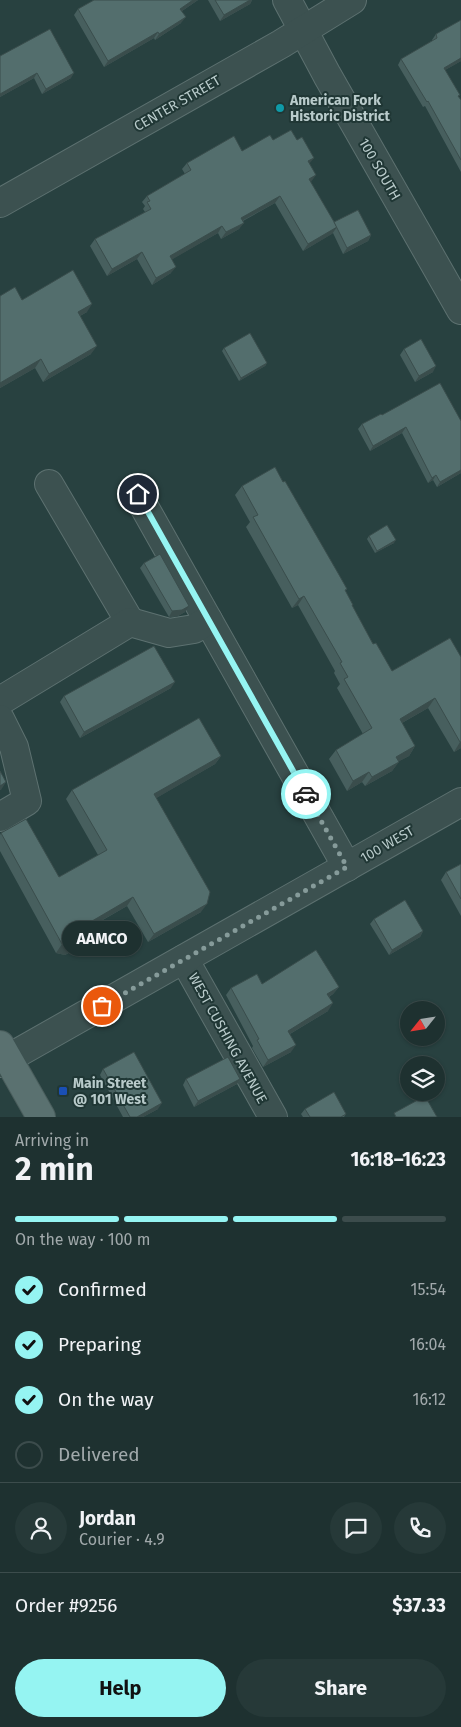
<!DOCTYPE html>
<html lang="en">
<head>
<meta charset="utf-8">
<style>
	body { margin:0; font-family:"Fira Sans",sans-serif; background:#263938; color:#f1f3f6; height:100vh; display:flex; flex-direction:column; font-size:19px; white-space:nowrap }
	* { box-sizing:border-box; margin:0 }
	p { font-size:16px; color:#a1a9ab }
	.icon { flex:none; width:28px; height:28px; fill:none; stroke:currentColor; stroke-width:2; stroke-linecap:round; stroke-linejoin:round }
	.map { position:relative; height:1117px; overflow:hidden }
	.drawer { display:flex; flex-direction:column; background:#1e3130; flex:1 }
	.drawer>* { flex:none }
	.needle { width:32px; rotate:240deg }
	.controls { position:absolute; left:400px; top:1001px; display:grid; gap:10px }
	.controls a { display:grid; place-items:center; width:45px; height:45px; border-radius:50%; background:#1e3130; box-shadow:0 1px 4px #0004,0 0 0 1px #3c4c4c; font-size:25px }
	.pin { position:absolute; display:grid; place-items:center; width:42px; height:42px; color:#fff; margin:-21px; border:2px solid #fff; border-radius:50%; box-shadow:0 1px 5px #0007 }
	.courier { position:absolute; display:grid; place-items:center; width:50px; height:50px; margin:-25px; border:4px solid #95f4f2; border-radius:50%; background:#fff; color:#222; box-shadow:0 1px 6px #0007 }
	.bubble { position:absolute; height:35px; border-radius:18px; background:#1e3130; box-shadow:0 1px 4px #0004,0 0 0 1px #3c4c4c; font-size:16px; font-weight:700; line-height:35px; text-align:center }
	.headline em { font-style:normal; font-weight:700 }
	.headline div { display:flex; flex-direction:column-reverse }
	.headline { display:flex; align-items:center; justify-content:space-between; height:85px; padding:0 15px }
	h1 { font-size:32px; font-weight:700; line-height:38px }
	.bar { display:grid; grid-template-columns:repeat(4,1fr); gap:8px 5px; align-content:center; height:60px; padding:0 15px }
	.bar i { height:6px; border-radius:4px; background:#3c4c4c }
	.bar .current { background:#95f4f2 }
	.bar p { grid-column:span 4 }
	.line { display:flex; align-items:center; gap:12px; padding:0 15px; border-top:1px solid #3c4c4c }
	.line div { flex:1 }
	.round { display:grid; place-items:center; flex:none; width:52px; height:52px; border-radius:26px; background:#263938 }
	ol { padding:0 15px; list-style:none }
	li { display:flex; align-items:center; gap:15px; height:55px }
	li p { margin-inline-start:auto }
	li .icon { padding:5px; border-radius:50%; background:#95f4f2; color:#111; stroke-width:4 }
	li:last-child { color:#a1a9ab }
	li i { width:28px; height:28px; border:2px solid #3c4c4c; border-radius:50% }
	.button { display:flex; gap:10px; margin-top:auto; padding:10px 15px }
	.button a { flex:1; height:58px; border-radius:30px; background:#95f4f2; color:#111; font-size:20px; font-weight:700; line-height:58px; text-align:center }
	.button a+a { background:#263938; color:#f1f3f6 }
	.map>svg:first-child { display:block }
</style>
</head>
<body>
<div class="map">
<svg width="461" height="1117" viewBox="0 0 461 1117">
	<rect width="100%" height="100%" fill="#284140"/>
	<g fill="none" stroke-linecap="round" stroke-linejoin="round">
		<defs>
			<g id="minor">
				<path d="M287,0L327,75L461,310"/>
				<path d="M0,203L281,44L352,0"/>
				<path d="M49,484L130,622"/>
				<path d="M137,494L347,867"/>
				<path d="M0,701L130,622L169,633L194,629L208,620"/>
				<path d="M0,719L14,747L27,801L0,817"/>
				<path d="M184,959L273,1117"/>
				<path d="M0,1063L461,802"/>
			</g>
			<path id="major" d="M0,1045L41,1117"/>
		</defs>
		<use href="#minor" stroke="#5d7170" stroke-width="30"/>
		<use href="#major" stroke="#495d5c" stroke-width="30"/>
		<use href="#minor" stroke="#3c5150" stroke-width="28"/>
		<use href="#major" stroke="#5a7170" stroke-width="28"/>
	</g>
	<g fill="#475f5e">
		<path d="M94,0H198L182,11L181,23L155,40L154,38L104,67L74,15L78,9Z"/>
		<path d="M208,0H252L250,4L220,21Z"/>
		<path d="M436,34L461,61L445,70L461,101V172L425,106L423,107L398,65L401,59L432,41V40Z"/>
		<path d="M0,56L71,78L42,94L34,78L0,97Z"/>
		<path d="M273,140L309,164L311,182H310L334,222L371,235L368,241L343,254L333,233L303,251L275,203L243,221L239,229L221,239L218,233L172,259L171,273L152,285L137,259L107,276L90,246L95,239L145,212L143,209L145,206L142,202L147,196L185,174L182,169L187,163L242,151Z"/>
		<path d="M0,296L87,312L80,316L91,354L43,382L35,368L0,388Z"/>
		<path d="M224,348L267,363L265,366L239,381L222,351Z"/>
		<path d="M404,349L433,372L415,382L400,355Z"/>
		<path d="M382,415L461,421V473L437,487L433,480L428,483L402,433L370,451L358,429L362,424Z"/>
		<path d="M242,486L347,589L345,591L352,606L373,644L392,671L450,638L461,748L454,752L428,708L402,723L415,746L409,756L399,761L392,771L365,786L362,782L347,791L329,759L336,750L363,734L337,688L340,684L334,673L335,671L298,605L292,608L246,527L250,522L235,495Z"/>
		<path d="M369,536L394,543L375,553L367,539Z"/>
		<path d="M144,563L185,612L178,616L169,617L140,568Z"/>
		<path d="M171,688L80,738L60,702L64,696Z"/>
		<path d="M221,756L215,764L156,798L201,912L148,942L127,906L89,928L87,943L65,955L56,953L0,851V835L1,833L59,877L98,855L66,799L72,790Z"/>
		<path d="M461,864V916L441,880L446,872Z"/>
		<path d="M374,919L423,931L420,937L389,955L370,924Z"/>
		<path d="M262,984L339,987L333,994L329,997L328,1011L290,1034L291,1052L263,1067L252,1048L253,1046L226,995L231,988Z"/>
		<path d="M103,1069L158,1109L143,1117H123L100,1075Z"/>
		<path d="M186,1079H240L237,1084L194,1107L183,1085Z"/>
		<path d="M305,1109L346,1114L344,1117H303L301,1114Z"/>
	</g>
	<g fill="#3a4d4c">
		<path d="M193,0H198L176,15L180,9Z"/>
		<path d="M250,0H252L250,4L220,21L224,15Z"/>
		<path d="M186,17L181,23L155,40L159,34Z"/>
		<path d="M158,32L154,38L104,67L108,61Z"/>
		<path d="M461,58V61L440,73L444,68Z"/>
		<path d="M37,73L34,78L0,97V94Z"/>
		<path d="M74,73L71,78L42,94L46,89Z"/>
		<path d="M314,158L309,164L308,161Z"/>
		<path d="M316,175L311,182L304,186L309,179Z"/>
		<path d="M280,196L275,203L236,224L241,218Z"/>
		<path d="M244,223L239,229L221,239L226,232Z"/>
		<path d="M222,226L218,233L166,263L170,256Z"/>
		<path d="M337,227L332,234L303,251L308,244Z"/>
		<path d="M371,235L368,241L343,254L347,248Z"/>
		<path d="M142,252L137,259L107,276L112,269Z"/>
		<path d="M176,267L171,273L152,285L156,278Z"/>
		<path d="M92,304L87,312L72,320L78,312Z"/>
		<path d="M97,346L91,354L43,382L49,374Z"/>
		<path d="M41,359L35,368L0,388V383Z"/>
		<path d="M267,363L265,366L239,381L241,378Z"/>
		<path d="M436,366L433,372L415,382L419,376Z"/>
		<path d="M406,427L402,433L370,451L373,446Z"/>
		<path d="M461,470V473L437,487L440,482Z"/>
		<path d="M436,475L433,480L428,483L432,478Z"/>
		<path d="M396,540L394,543L375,553L377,551Z"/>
		<path d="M304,596L298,605L292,608L299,599Z"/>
		<path d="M189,606L185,612L178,616L169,617L172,611Z"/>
		<path d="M175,682L171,688L80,738L84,732Z"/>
		<path d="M435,698L428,708L393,728L400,719Z"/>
		<path d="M460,742H461V748L454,752Z"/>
		<path d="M415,746L409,756L390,766L396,757Z"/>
		<path d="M221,756L215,764L148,803L154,794Z"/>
		<path d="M399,762L392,771L365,786L372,777Z"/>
		<path d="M369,772L362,782L347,791L353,781Z"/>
		<path d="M6,782L1,790H0V786Z"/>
		<path d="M133,897L127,906L81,932L87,924Z"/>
		<path d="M207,904L201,912L148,942L154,934Z"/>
		<path d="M423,931L420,937L389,955L392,950Z"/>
		<path d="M93,934L87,943L65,955L56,953L62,944Z"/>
		<path d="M339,987L333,994L322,1001L327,994Z"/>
		<path d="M333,1003L328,1011L283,1038L288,1031Z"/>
		<path d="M296,1045L291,1052L263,1067L268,1060Z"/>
		<path d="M240,1079L237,1084L194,1107L198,1101Z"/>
		<path d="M162,1103L158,1109L143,1117H137Z"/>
	</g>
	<g fill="#536e6d" stroke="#3a4d4c">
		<path d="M94,0H193L180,9L186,17L159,34L158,32L108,61L78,9Z"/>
		<path d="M215,0H250L224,15Z"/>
		<path d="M461,20V58L444,68L460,95L458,96L461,100V160L428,101L427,102L401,59L437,38L436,34Z"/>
		<path d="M50,29L74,73L46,89L37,73L0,94V56Z"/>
		<path d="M291,130L297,140L302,137L314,158L308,161L316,175L309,179L337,227L308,244L280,196L241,218L244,223L226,232L222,226L170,256L176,267L156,278L142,252L112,269L95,239L151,209L147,202L150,201L147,196L191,170L187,163L234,136L242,151L270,135L273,140Z"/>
		<path d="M358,210L371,235L347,248L334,222Z"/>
		<path d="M73,270L92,304L78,312L97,346L49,374L41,359L0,383V296L15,287L22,300Z"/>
		<path d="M250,333L267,363L241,378L224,348Z"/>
		<path d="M421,339L436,366L419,376L404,349Z"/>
		<path d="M440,383L461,421V470L440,482L436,475L432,478L406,427L373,446L362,424L381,414L382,415Z"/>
		<path d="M275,467L283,482L285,481L338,573L347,589L345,590L353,605H352L373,644L376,643L392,671L450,638L461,657V742H460L435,698L400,719L415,746L396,757L399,762L372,777L369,772L353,781L336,750L372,728L344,679L348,677L340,663L342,662L304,596L299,599L253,517L258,515L242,486Z"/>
		<path d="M387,525L396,540L377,551L369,536Z"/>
		<path d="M160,554L189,606L182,610L172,611L144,563Z"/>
		<path d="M154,646L175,682L84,732L64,696Z"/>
		<path d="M199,718L221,756L154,794L210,892L207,904L154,934L133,897L87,924L93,934L71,947L62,944L1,833L26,819L59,877L107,850L72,790Z"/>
		<path d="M0,771L6,782L0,786Z"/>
		<path d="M461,864V899L446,872Z"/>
		<path d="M405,900L423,931L392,950L374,919Z"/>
		<path d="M316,950L339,987L327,994L333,1003L288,1031L296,1045L268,1060L257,1040L259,1039L231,988L257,974L262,984Z"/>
		<path d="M134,1052L162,1103L137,1117H130L103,1069Z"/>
		<path d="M228,1057L240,1079L198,1101L186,1079Z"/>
		<path d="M334,1092L346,1114L341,1117H310L305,1109Z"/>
		<path d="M425,1096L437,1117H396L394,1113Z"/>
	</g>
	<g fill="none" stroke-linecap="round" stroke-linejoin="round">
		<path stroke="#869b9a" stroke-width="5" stroke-dasharray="0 9" d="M102,1006L347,867L306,794"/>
		<path stroke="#95f4f2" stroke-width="6" d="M138,494L306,794"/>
	</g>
	<circle fill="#0f9aa8" stroke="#203735" stroke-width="2" cx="280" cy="108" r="5"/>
	<rect fill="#1a4fb4" stroke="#203735" stroke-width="2" x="58" y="1086" width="10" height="10" rx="2.5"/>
	<g text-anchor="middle" stroke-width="4" stroke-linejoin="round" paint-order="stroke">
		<g font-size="14" font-weight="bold" fill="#b9cbcb" stroke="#203735" text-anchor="start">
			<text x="290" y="105">American Fork<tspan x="290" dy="16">Historic District</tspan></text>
			<text x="73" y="1088">Main Street<tspan x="73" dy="16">@ 101 West</tspan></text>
		</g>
		<g font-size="14" fill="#b9cbcb" stroke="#203735">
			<text transform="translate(177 103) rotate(-30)" y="5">CENTER STREET</text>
			<text transform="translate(380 169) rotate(60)" y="5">100 SOUTH</text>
			<text transform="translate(387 844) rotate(-30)" y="5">100 WEST</text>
			<text transform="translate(228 1038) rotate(61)" y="5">WEST CUSHING AVENUE</text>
		</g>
	</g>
</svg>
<div class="controls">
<a><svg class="needle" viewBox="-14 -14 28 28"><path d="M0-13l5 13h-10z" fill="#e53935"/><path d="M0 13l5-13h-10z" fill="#a1a9ab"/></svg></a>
<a><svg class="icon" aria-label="layers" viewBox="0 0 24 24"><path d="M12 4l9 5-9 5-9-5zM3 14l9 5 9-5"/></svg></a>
</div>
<div class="pin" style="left:102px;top:1006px;background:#ea580c"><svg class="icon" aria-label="bag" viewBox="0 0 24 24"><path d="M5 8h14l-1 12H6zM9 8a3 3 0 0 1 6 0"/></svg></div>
<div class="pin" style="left:138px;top:494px;background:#1f2937"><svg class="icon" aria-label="home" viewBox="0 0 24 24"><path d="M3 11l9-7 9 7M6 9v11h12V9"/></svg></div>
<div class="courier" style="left:306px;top:794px"><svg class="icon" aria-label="car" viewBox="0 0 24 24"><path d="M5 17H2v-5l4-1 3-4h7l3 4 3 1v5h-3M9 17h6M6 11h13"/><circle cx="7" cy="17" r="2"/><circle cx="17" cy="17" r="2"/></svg></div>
<div class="bubble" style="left:62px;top:921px;width:80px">AAMCO</div>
</div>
<section class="drawer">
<div class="headline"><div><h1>2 min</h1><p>Arriving in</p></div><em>16:18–16:23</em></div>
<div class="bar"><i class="current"></i><i class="current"></i><i class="current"></i><i></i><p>On the way · 100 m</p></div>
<ol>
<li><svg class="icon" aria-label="check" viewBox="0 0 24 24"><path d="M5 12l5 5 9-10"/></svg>Confirmed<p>15:54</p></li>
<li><svg class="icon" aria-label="check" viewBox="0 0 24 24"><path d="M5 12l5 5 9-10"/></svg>Preparing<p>16:04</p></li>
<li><svg class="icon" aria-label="check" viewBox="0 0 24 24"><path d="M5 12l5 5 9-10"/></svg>On the way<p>16:12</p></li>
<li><i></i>Delivered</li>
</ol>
<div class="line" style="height:90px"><a class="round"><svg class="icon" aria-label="person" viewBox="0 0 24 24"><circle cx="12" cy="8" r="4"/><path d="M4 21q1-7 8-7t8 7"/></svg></a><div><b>Jordan</b><p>Courier · 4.9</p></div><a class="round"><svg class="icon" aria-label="chat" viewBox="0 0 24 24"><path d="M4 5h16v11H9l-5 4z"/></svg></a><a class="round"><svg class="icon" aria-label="phone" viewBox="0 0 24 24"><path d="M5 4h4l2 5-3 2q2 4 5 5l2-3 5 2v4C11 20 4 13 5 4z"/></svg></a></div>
<div class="line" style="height:65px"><div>Order #9256</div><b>$37.33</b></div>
<div class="button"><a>Help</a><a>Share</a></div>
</section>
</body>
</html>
